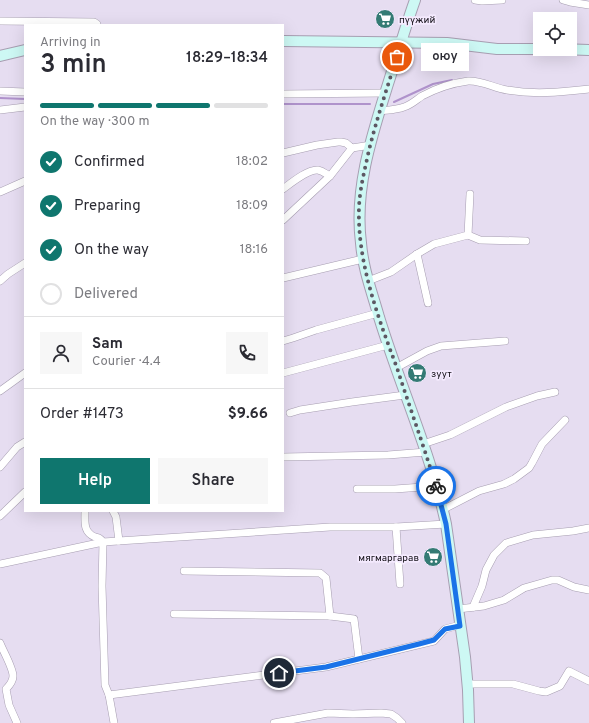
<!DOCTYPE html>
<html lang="en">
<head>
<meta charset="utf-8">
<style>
	body { margin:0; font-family:Overpass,sans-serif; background:#f7f7f7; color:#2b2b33; height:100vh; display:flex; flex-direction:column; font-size:15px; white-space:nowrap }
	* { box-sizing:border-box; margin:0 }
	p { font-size:13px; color:#7c7c81 }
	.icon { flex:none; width:22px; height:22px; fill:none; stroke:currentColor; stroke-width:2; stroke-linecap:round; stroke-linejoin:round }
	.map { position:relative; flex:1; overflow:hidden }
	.panel { position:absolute; left:24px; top:24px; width:260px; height:488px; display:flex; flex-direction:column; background:#fff; border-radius:0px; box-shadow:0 4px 16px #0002 }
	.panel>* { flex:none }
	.fabs { position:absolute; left:533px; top:12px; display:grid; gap:8px }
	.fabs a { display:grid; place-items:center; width:44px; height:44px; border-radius:0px; background:#fff; box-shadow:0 4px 16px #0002; font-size:20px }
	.pin { position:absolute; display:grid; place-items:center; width:34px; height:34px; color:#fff; margin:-17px; border:2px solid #fff; border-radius:50%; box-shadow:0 1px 4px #0007 }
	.courier { position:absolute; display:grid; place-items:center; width:40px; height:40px; margin:-20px; border:3px solid #1a73e8; border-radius:50%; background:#fff; color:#222; box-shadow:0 1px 5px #0007 }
	.bubble { position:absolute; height:28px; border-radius:0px; background:#fff; box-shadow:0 4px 16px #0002; font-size:13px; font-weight:600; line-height:28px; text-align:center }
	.head em { font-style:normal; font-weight:600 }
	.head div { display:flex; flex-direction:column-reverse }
	.head { display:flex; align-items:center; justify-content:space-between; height:68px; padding:0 16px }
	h1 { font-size:26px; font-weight:600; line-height:30px }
	.bar { display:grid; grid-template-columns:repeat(4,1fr); gap:6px 4px; align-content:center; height:48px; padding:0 16px }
	.bar i { height:5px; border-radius:3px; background:#e1e1e2 }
	.bar .active { background:#0f766e }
	.bar p { grid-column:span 4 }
	.line { display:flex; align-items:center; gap:10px; padding:0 16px; border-top:1px solid #e1e1e2 }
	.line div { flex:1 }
	.round { display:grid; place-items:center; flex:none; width:42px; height:42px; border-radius:0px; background:#f7f7f7 }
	ol { padding:0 16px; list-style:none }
	li { display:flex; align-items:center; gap:12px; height:44px }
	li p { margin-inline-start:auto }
	li .icon { padding:4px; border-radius:50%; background:#0f766e; color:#fff; stroke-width:4 }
	li:last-child { color:#7c7c81 }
	li i { width:22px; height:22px; border:2px solid #e1e1e2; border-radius:50% }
	.action { display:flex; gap:8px; margin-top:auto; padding:8px 16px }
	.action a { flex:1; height:46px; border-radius:0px; background:#0f766e; color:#fff; font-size:16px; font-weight:600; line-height:46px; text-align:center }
	.action a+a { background:#f7f7f7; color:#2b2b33 }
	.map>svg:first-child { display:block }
</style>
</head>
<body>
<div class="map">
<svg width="589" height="723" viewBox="0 0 589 723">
	<rect width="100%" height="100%" fill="#e6ddf1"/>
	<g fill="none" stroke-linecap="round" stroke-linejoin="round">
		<g stroke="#af92cb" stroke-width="2">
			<path d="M0,98L25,99"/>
			<path d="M394,102L433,84L452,80"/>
			<path d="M283,104H370"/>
		</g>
		<defs>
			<g id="street">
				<path d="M475,0L482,1L502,0"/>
				<path d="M563,0L570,2L589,5"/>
				<path d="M0,21L94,22L97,24V25"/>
				<path d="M0,91L25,92"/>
				<path d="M283,94L385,93"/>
				<path d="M0,110L25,107"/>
				<path d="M380,111C388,110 396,110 404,107C411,105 416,100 422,96C435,89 453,83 468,81C481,80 494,88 507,90C535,95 561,92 589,89"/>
				<path d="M283,153L317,145L338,142H341L346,143L352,148L371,145"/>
				<path d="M283,189C291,183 308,169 318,170C323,171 326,174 330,176"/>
				<path d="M0,192L25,181"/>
				<path d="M283,220L330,176L352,148"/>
				<path d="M468,235L480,240L526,241"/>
				<path d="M417,254L428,303"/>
				<path d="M283,278L363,259"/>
				<path d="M0,281L8,274L25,263"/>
				<path d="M368,281L391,272L417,254L434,244L468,235L470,194"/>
				<path d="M283,341L293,338L316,330L378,313"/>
				<path d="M396,368L427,351L441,346L505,341"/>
				<path d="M283,373L388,345"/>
				<path d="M0,391L25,373"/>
				<path d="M290,413L300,410L352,402L405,395"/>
				<path d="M423,444L450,435L506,407L537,396L555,392"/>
				<path d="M283,457L388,455L426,452"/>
				<path d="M0,467L17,447L25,442"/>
				<path d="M357,489H395L436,486"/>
				<path d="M442,510L479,491L504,484L514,479L529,468L532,463L542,444L565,420"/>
				<path d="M85,511C85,522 83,532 95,537C99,538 100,538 103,542L102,586L105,685L109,695L114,723"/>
				<path d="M113,511L116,517L119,541"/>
				<path d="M0,516L25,492"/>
				<path d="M396,527L400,584"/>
				<path d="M0,564L103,542L330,527H396L446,524"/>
				<path d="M184,571L320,573L326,578L330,616"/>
				<path d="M473,607L482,586L486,570L494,555L506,543L533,535L573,531L589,528"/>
				<path d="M458,609L484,606L504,600L524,588L552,580H558L574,587L589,590"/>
				<path d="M174,614L330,616L354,619L359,659"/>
				<path d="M0,643C3,651 13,668 13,676C13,681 9,686 6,689L9,705L17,723"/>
				<path d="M467,684H513L539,691L546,692L560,686L569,671L589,681"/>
				<path d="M109,695L326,667L434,641L445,629L460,625"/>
				<path d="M274,723L328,713L353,714L381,713L391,714L397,718L402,723"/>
			</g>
			<g id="secondary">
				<path d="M415,0C405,28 397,56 388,84C372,135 354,189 361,243C363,269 372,292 379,317C400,386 431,453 446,524L465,657L468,690L469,723"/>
				<path d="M283,41L447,43L497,49H540"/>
				<path d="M560,49L589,50"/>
				<path d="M0,56L25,50"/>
			</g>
		</defs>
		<use href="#street" stroke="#a79eb1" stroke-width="8"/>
		<use href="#secondary" stroke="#a79eb1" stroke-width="12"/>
		<use href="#street" stroke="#fff" stroke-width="7"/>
		<use href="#secondary" stroke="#cdf8f4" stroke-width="10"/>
	</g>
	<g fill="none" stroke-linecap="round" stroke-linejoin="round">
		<path stroke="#5d5863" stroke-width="4" stroke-dasharray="0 7.2" d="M397,57C387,88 377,118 369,150C365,169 360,187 359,207C357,262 378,317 397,368C410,408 424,447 436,486"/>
		<path stroke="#1a73e8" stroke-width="5" d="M279,673L326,667L419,644L434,640L445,629L460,626L446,524L436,486"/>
	</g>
	<defs>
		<symbol id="supermarket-disc" viewBox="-11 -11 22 22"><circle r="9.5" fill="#347b74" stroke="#f4eafe"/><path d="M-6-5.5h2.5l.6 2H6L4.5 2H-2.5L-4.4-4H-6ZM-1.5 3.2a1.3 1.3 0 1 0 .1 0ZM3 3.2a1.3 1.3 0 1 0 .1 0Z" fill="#fff"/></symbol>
	</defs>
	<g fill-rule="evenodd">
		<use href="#supermarket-disc" x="374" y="8" width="22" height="22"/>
		<use href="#supermarket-disc" x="406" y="362" width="22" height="22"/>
		<use href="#supermarket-disc" x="422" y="546" width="22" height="22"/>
	</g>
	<g text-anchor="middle" stroke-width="3.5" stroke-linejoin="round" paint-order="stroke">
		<g font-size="10" fill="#131017" stroke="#f4eafe" text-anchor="start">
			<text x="399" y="23">пүүжий</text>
			<text x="431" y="377">зуут</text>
			<text x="419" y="561" text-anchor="end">мягмаргарав</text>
		</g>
	</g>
</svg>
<div class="fabs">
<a><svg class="icon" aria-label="locate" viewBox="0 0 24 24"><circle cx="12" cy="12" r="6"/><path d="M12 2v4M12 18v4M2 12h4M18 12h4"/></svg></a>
</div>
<div class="pin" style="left:397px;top:57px;background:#ea580c"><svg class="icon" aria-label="bag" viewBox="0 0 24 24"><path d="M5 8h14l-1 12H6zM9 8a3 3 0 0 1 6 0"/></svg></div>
<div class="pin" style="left:279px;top:673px;background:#1f2937"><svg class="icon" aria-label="home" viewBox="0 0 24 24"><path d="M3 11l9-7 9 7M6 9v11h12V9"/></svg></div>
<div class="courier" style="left:436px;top:486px"><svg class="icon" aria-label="bike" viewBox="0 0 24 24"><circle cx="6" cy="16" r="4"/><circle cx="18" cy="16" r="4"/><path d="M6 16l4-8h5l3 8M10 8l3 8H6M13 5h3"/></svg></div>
<div class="bubble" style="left:421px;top:43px;width:48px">оюу</div>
<section class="panel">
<div class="head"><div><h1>3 min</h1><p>Arriving in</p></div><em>18:29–18:34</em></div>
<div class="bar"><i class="active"></i><i class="active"></i><i class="active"></i><i></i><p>On the way · 300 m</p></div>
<ol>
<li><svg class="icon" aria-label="check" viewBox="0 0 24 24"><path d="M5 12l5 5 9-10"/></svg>Confirmed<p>18:02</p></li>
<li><svg class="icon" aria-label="check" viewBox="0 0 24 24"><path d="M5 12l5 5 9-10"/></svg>Preparing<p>18:09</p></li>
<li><svg class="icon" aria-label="check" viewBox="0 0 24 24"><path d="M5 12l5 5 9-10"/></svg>On the way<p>18:16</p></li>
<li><i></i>Delivered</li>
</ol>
<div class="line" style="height:72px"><a class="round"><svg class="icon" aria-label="person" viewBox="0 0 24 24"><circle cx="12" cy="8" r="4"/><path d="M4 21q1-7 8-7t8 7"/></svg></a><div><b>Sam</b><p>Courier · 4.4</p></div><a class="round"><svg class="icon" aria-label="phone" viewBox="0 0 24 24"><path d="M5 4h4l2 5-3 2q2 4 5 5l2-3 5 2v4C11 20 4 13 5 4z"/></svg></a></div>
<div class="line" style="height:52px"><div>Order #1473</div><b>$9.66</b></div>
<div class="action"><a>Help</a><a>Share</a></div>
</section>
</div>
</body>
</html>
